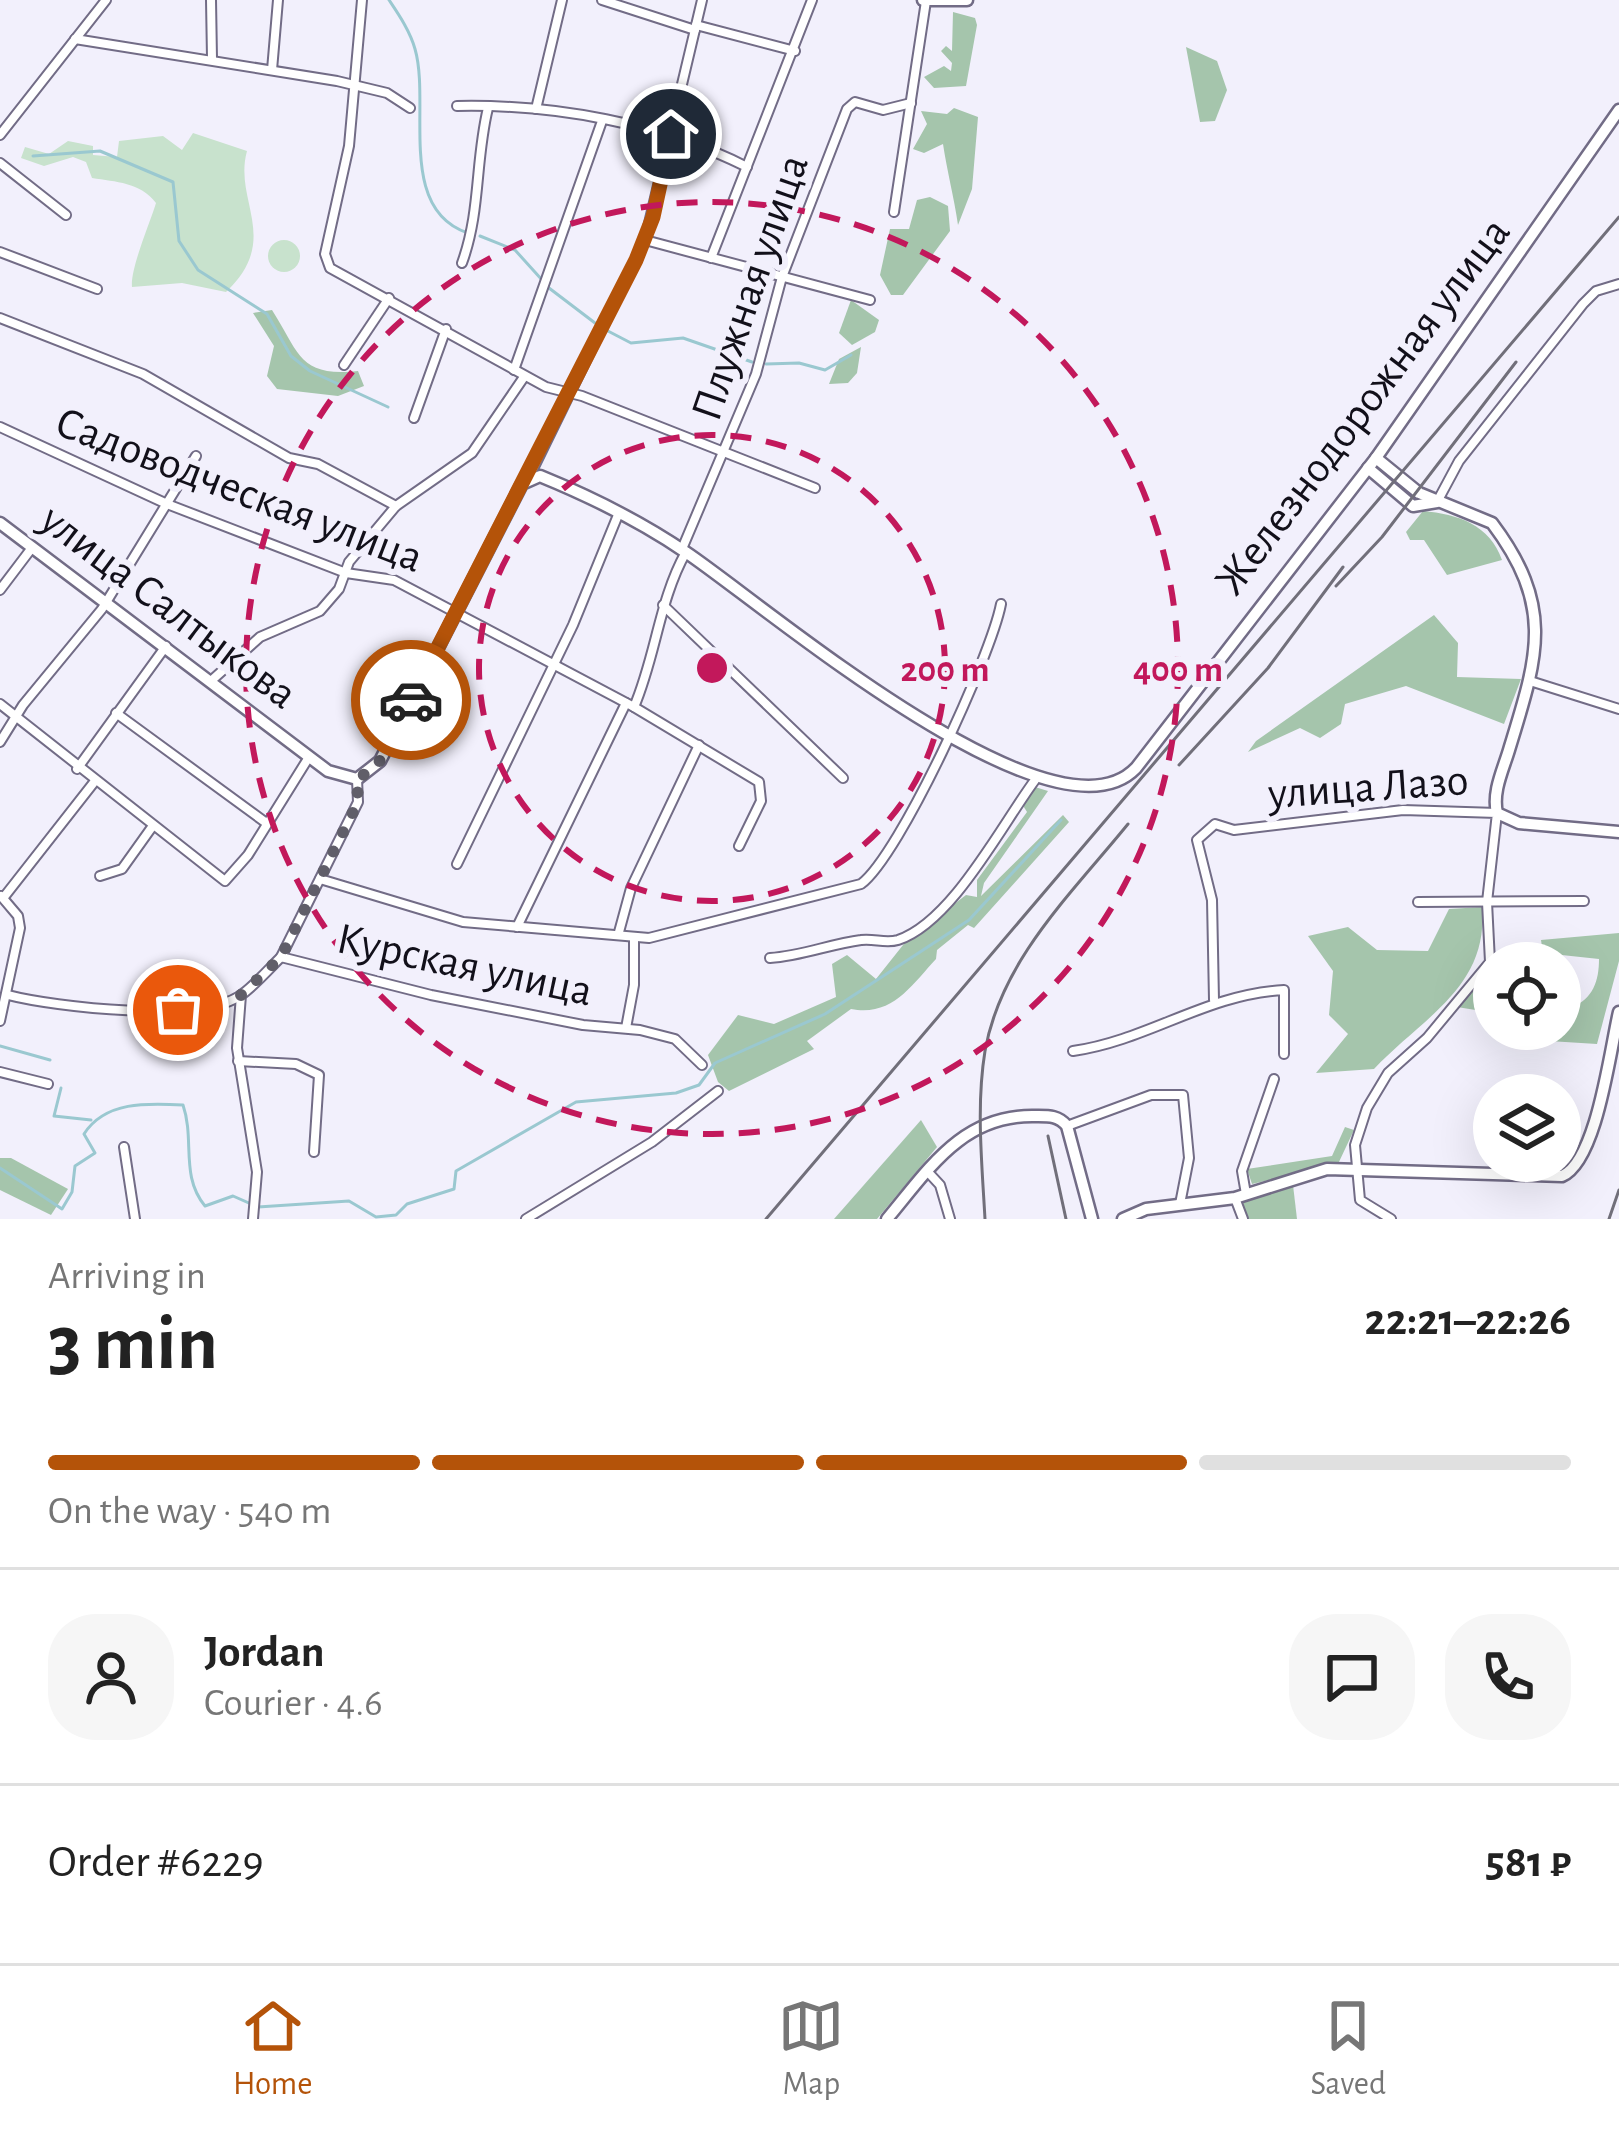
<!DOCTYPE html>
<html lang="en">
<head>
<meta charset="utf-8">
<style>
	body { margin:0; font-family:"Alegreya Sans",sans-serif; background:#f6f6f6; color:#222; height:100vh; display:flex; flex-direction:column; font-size:45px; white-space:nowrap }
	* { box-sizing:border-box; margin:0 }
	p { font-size:39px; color:#767676 }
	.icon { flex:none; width:66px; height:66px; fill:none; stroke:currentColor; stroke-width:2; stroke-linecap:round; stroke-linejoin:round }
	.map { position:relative; height:1219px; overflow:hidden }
	.panel { display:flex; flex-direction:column; background:#fff; flex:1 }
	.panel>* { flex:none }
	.fabs { position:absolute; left:1473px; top:942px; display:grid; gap:24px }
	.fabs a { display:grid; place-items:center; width:108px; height:108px; border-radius:50%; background:#fff; box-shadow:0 12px 48px #0002; font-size:60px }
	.pin { position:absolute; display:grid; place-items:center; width:102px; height:102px; color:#fff; margin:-51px; border:6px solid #fff; border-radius:50%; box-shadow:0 3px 12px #0007 }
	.courier { position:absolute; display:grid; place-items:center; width:120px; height:120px; margin:-60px; border:9px solid #b45309; border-radius:50%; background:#fff; color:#222; box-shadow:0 3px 15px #0007 }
	.headline em { font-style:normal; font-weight:700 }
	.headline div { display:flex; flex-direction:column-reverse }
	.headline { display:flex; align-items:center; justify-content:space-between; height:204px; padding:0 48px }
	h1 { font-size:78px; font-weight:700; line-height:90px }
	.bar { display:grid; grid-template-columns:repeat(4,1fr); gap:18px 12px; align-content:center; height:144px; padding:0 48px }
	.bar i { height:15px; border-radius:9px; background:#e0e0e0 }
	.bar .current { background:#b45309 }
	.bar p { grid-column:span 4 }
	.line { display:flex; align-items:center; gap:30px; padding:0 48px; border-top:3px solid #e0e0e0 }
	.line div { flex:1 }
	.round { display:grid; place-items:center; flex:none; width:126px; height:126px; border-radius:48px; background:#f6f6f6 }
	.tab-bar { display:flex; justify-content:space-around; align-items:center; height:168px; border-top:3px solid #e0e0e0; background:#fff; font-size:33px; color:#767676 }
	.tab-bar a { display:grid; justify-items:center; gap:6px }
	.tab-bar .current { color:#b45309 }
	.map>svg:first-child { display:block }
</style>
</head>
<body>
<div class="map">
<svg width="1619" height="1219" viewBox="0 0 1619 1219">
	<rect width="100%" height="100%" fill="#f2f0fc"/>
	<g fill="#c8e2cd">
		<path d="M193,133L247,151C233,201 282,239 226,292L182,283L132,287C130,269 150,223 156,203C140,182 116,182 92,178L86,162L73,157L44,166L21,158L25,147L49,154L68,141L93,146V155L117,157L119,141L163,136L182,150Z"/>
		<circle cx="284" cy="256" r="16"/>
	</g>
	<g fill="#a5c5ac">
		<path d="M953,12L975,18L977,25L966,86L934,88L924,77L944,66L951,71L952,63L941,51L946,46L952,51Z"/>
		<path d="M1186,47L1217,61L1227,90L1215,121L1200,122Z"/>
		<path d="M954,108L978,117L972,189L958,225C954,197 947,171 943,144L924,153L913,149L927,124L921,111L947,114Z"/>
		<path d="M930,197L948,206L950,231L903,295H891L880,275L890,229H909L917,200Z"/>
		<path d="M851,300L879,320L875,332L852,345L839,333Z"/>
		<path d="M272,310C300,354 299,377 358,371L364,386L338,396L277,389L267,376L274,346L253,313Z"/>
		<path d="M861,347L857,373L848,383L829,384L839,359Z"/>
		<path d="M1423,511C1458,514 1490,525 1502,560L1447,575L1424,540H1410L1406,532Z"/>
		<path d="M1434,615L1458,643L1457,677L1521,679L1504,724L1406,686L1345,704L1341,724L1320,738L1300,728L1248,752L1256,741Z"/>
		<path d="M1035,787L1048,791L984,883L981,896L1063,815L1069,822L974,928L968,925L937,950L936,959C911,986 892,1017 851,1009L807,1041L814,1049L729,1091L718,1082L708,1055L738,1015L774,1024L836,997L832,964L847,955L876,979L907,940L966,895L977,897V880L1027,812L1022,804Z"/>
		<path d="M1482,907C1489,987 1423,1017 1374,1069L1316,1073L1348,1034L1329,1015L1333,971L1308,936L1348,927L1377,950L1428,951L1449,909Z"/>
		<path d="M1619,933V961L1597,1044L1533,1040L1536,1029H1560V1002L1572,1007C1593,999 1599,981 1599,959L1543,953L1541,940Z"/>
		<path d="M1476,980L1492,985L1494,1013L1457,1007Z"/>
		<path d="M921,1120L937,1147L877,1219H834Z"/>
		<path d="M1345,1127L1354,1130L1338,1164L1252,1184L1247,1169L1332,1156Z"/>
		<path d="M0,1158H11L68,1189L51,1215L0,1190Z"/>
		<path d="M1293,1185L1297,1219H1246L1243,1202Z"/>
	</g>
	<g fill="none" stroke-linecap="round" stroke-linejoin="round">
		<g stroke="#9ac8d0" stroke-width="3">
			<path d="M389,0C399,15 410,31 415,49C431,104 396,209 468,233"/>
			<path d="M33,156L100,151L173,182L179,241L198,270L267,314L291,356L310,371L388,407"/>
			<path d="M480,236L515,250L543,281"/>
			<path d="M549,288L595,323"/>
			<path d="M606,330L631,343L683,338L752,362"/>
			<path d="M766,364L799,363L825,370L851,355"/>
			<path d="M0,1046L50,1060"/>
			<path d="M61,1088L54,1116L91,1120"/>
			<path d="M0,1168L62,1209L72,1192L75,1166L95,1153L84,1134C105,1101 147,1103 183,1105C195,1140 180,1176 205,1206L233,1196L258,1207L349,1201L376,1217L396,1215L407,1204L454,1189L456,1171L576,1102L676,1093L699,1085L715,1063L825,1014L969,920L1061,820"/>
		</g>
		<defs>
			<g id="street">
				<path d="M211,0L212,58"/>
				<path d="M362,0L349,146L325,254L330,268L546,387L582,396L815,488"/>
				<path d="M602,0L695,30"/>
				<path d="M696,25L795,51"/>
				<path d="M75,39L337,81L387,93L410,108"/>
				<path d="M272,70L278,0"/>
				<path d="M457,106C554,104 660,123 747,167"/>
				<path d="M536,109L562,0"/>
				<path d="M0,135L106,0"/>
				<path d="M0,163L66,215"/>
				<path d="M894,212L926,1"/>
				<path d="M645,240L870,300"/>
				<path d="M0,252L97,289"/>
				<path d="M711,258L812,0"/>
				<path d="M462,263C481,211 475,161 488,108"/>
				<path d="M0,318L143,374L289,458L318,464L396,506"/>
				<path d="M344,365L389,298"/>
				<path d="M514,370L602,121"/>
				<path d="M414,418L446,329"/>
				<path d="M0,427L167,504L346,573L394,580L634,707L759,782L761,801L739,846"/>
				<path d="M529,477L645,240L702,0"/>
				<path d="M1437,502L1459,461L1583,304L1596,291L1619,284"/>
				<path d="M682,549L756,374L782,277L847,109L855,102L883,110L911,103"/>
				<path d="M0,590L31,549"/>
				<path d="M663,605L843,778"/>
				<path d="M212,680L260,637L320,611L339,589L349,562L396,506L472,453L524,377"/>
				<path d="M1530,681L1619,709"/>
				<path d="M0,704L225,881L248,855L309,757"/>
				<path d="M634,707C656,656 659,600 686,552"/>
				<path d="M116,713L265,822"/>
				<path d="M0,742L23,705L102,609L196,456"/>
				<path d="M77,769L166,646"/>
				<path d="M457,864L573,625L618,515"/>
				<path d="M100,876L122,869L152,827"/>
				<path d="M320,879L463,922L649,938L861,884C900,855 991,656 1001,604"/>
				<path d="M4,897L95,781"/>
				<path d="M1418,902L1584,901"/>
				<path d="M517,927L626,703"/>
				<path d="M619,932L631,888L699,745"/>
				<path d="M281,957L358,802L357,779"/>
				<path d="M770,958C802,956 830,944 861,940C874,938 885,944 898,940C952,922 1001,826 1035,780"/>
				<path d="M8,995C54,1007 202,1024 241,995C254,986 269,969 281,957L431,995L583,1025L640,1030L675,1039L702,1065"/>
				<path d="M241,995L237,1048L257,1172L253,1219"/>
				<path d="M1214,1000L1212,900L1197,840L1215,824L1234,830L1403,810L1497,813L1487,902L1490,962L1427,1038L1388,1073L1367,1108L1355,1145L1360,1200L1391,1219"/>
				<path d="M0,1021L20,928L18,916L1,896"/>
				<path d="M626,1028L634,985V937"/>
				<path d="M1073,1051C1149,1040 1206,994 1284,990V1054"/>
				<path d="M238,1061L296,1064L319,1075L314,1152"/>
				<path d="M0,1072L48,1084"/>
				<path d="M1067,1126L1151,1095H1183L1189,1158L1180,1204"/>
				<path d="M124,1147L135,1219"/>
				<path d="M927,1171L940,1185L950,1219"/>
				<path d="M1246,1194L1242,1171L1274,1079"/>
				<path d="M1235,1198L1243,1219"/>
				<path d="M526,1219L652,1142L718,1091"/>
			</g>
			<g id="secondary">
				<path d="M923,0H967"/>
				<path d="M1376,458L1419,493L1492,523C1556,608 1537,658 1509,750C1503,770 1492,792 1497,813L1519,823L1619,832"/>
				<path d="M1368,468L1413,506L1437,502"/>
				<path d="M0,523L328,771L357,779L380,761L522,484L540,476C589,496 643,523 687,553C763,604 1054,854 1136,768L1376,458L1619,110"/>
				<path d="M887,1219C929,1169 962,1115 1034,1116C1048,1116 1058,1115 1067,1126L1092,1219"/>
				<path d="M1123,1219L1146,1209L1235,1198L1327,1169L1562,1176C1597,1161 1610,1050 1619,1012"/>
			</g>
		</defs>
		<use href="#street" stroke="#726c86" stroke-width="12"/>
		<use href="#secondary" stroke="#726c86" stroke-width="15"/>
		<use href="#street" stroke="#fff" stroke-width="8"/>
		<use href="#secondary" stroke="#fff" stroke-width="10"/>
		<g stroke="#716f7a" stroke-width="3">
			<path d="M1336,586L1382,537L1516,362"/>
			<path d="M1179,765L1268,668L1343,567"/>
			<path d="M1048,1136L1066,1219"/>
			<path d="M766,1219L1619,217"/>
			<path d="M985,1219C982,1164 976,1106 985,1051C1001,960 1072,893 1128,824"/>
			<path d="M1609,1219L1619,1190"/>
		</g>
	</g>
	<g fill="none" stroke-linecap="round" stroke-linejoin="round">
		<path stroke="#605e69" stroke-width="12" stroke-dasharray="0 21.6" d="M178,1010L241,995L281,957L358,802L357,779L377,766L411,700"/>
		<path stroke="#b45309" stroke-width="15" d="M411,700L636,260L653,217L671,134"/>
	</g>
	<g fill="none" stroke="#c2185b" stroke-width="6" stroke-dasharray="21 15">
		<circle cx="712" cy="668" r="233"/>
		<circle cx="712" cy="668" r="466"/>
	</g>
	<g text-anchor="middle" stroke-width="12" stroke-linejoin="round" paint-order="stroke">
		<g font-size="45" fill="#12101a" stroke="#f2f0fc">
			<text transform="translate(748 287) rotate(-71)" y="16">Плужная улица</text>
			<text transform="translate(1361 405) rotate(-53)" y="16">Железнодорожная улица</text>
			<text transform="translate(240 488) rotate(21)" y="16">Садоводческая улица</text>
			<text transform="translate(170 605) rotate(37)" y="16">улица Салтыкова</text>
			<text transform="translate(1368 785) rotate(-4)" y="16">улица Лазо</text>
			<text transform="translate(465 963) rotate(12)" y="16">Курская улица</text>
		</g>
	</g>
	<circle cx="712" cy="668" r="18" fill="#c2185b" stroke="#f2f0fc" stroke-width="6"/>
	<g font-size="36" text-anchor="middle" font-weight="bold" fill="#c2185b" stroke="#f2f0fc" stroke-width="12" stroke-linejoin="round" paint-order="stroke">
		<text x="945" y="681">200 m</text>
		<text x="1178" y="681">400 m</text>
	</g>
</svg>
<div class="fabs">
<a><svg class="icon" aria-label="locate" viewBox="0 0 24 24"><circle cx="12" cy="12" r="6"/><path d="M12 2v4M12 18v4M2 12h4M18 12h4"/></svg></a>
<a><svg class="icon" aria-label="layers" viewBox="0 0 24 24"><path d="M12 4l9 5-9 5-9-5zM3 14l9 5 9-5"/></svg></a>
</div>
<div class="pin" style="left:178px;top:1010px;background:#ea580c"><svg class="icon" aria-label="bag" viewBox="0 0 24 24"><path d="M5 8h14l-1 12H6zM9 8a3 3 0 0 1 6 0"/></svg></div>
<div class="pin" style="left:671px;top:134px;background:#1f2937"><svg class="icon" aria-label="home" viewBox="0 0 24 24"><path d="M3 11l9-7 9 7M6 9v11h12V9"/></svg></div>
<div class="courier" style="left:411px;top:700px"><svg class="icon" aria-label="car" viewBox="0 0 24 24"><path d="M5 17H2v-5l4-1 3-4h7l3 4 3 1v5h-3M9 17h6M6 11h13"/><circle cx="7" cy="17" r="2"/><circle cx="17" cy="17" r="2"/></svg></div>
</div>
<section class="panel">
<div class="headline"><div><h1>3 min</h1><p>Arriving in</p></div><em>22:21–22:26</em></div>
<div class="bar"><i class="current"></i><i class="current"></i><i class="current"></i><i></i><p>On the way · 540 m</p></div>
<div class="line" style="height:216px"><a class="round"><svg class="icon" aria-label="person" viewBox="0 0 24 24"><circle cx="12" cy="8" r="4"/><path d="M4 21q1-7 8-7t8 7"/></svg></a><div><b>Jordan</b><p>Courier · 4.6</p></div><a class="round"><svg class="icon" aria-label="chat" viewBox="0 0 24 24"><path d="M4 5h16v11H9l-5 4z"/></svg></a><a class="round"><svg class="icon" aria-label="phone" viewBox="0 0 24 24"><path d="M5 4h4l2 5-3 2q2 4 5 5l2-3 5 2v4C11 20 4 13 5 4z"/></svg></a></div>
<div class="line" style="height:156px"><div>Order #6229</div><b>581 ₽</b></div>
</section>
<nav class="tab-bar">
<a class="current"><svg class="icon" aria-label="home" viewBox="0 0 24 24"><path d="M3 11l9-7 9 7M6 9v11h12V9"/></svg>Home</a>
<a><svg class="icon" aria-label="map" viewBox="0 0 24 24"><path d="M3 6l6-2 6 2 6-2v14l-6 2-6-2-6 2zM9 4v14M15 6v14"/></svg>Map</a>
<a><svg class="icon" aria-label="saved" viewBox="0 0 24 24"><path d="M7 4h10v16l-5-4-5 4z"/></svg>Saved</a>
</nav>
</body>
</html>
